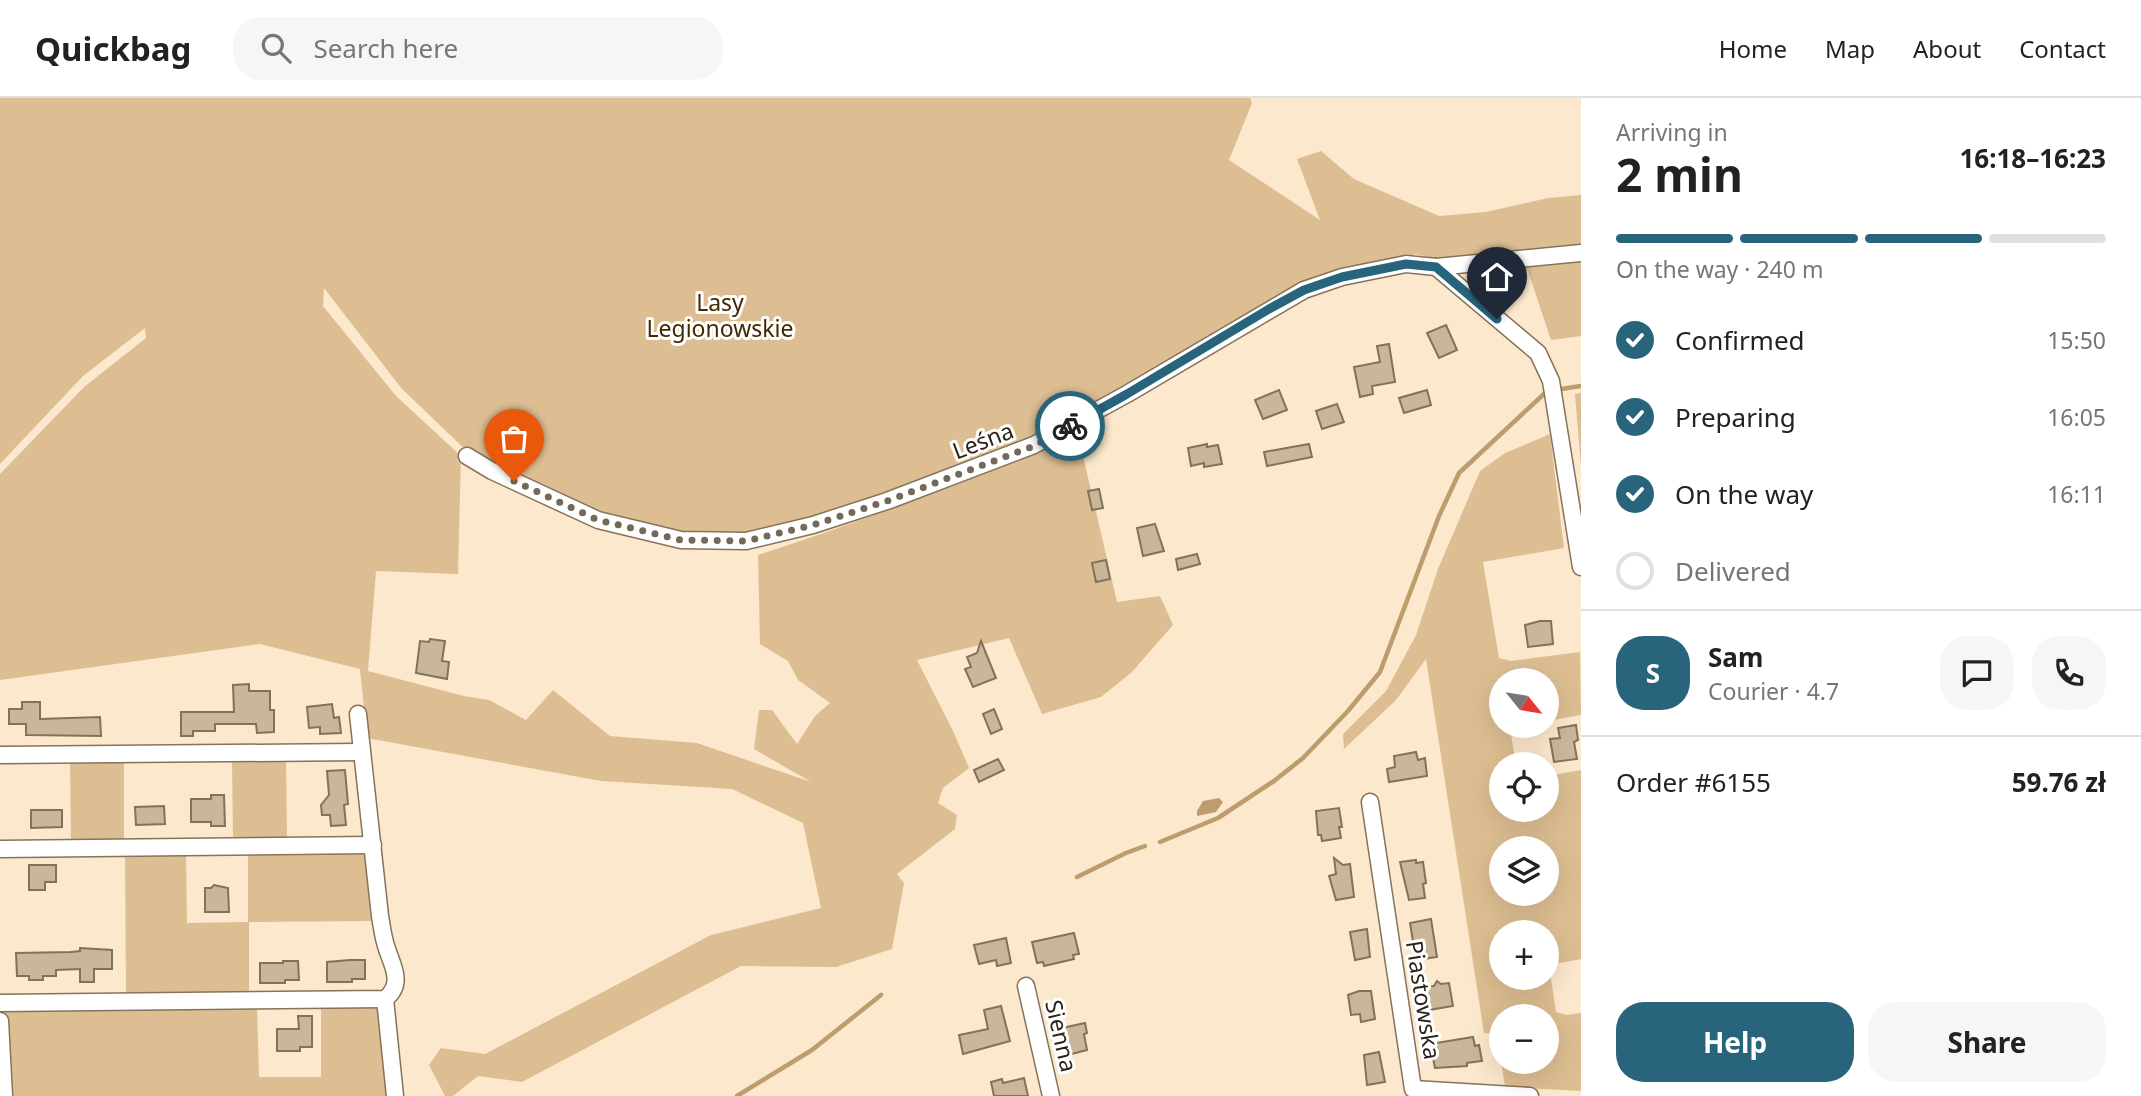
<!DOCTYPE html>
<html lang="en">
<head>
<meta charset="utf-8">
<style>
	body { margin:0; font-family:"Noto Sans",sans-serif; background:#f6f6f6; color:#222; height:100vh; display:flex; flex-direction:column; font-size:26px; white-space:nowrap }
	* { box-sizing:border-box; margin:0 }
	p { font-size:23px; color:#767676 }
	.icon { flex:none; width:38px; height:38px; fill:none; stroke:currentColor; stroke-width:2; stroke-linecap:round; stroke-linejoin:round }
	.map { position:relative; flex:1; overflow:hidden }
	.side { display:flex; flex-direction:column; background:#fff; width:560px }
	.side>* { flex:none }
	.needle { width:46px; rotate:120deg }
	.controls { position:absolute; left:1489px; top:570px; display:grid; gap:14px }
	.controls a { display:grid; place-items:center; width:70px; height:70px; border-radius:50%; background:#fff; box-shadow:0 7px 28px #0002; font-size:35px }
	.pin { position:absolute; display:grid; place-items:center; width:60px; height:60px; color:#fff; margin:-72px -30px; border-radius:50% 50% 50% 0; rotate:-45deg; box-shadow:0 0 7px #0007 }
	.pin .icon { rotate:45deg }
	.courier { position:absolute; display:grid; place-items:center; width:70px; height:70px; margin:-35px; border:5px solid #28657c; border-radius:50%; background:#fff; color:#222; box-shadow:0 2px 9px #0007 }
	.summary em { font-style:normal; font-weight:700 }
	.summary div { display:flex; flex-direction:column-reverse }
	.summary { display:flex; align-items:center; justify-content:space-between; height:119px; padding:0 35px }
	h1 { font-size:46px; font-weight:700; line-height:52px }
	.bar { display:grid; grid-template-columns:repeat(4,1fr); gap:10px 7px; align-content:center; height:84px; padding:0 35px }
	.bar i { height:9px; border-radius:5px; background:#e0e0e0 }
	.bar .on { background:#28657c }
	.bar p { grid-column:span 4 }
	.line { display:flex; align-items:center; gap:18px; padding:0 35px; border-top:2px solid #e0e0e0 }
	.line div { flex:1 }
	.round { display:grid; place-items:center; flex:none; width:74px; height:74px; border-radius:28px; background:#f6f6f6 }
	ol { padding:0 35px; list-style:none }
	li { display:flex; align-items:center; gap:21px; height:77px }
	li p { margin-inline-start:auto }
	li .icon { padding:7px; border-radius:50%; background:#28657c; color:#fff; stroke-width:4 }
	li:last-child { color:#767676 }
	li i { width:38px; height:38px; border:4px solid #e0e0e0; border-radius:50% }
	.action { display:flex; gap:14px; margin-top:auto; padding:14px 35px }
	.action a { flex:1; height:80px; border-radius:28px; background:#28657c; color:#fff; font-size:28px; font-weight:700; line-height:80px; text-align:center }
	.action a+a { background:#f6f6f6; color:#222 }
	header { display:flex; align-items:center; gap:42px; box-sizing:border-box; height:98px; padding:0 35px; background:#fff; border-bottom:2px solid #e0e0e0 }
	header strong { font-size:33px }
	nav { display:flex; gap:38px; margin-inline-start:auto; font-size:24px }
	.search { width:490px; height:63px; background:#f6f6f6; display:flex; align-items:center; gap:18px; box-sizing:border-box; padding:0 24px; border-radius:28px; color:#767676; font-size:26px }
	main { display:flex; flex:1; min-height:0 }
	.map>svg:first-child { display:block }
</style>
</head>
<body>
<header>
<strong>Quickbag</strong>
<div class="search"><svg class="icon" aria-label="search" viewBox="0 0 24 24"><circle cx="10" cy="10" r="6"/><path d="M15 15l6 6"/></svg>Search here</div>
<nav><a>Home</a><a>Map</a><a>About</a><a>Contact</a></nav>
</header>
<main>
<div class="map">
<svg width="1581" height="998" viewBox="0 0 1581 998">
	<rect width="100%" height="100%" fill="#fce8cc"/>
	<g fill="#ddbe92" fill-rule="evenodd">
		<path d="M0,0H1250L1252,5L1229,62L1320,122L1297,61L1321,53L1354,81L1439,118L1486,114L1548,100L1581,97V238L1551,242L1528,173L1454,165L1415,156L1314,193L1020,347L812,424L743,438L684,439L592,418L470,356L402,291L324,190L323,208L396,298L461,358L458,476L376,473L368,573L464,598L489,602L526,622L553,592L610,638L697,645L811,684L754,651L759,612H772L797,646L815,618L830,605L798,582L788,563L760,546L758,457C867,421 975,383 1077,332L1117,504L1160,498L1173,527L1132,574L1101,599L1042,616L1009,540L917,562L953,633L969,670L943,690L938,705L957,717L955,731L897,776L904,785L892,851L836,869L741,868L522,984L478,978L453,998H445L429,967L441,950L485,956L711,837L821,810L803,725L732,691L601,683L367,640L360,571L260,546L0,582V376L84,289L146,240L145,230L83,278L0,366Z"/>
		<path d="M1581,295V368L1575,296Z"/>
		<path d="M1550,336L1564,450L1483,464L1499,560L1511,563L1580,554L1581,617L1547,623V583H1502V628H1519L1510,630L1516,667H1502V712H1547V678L1581,672V861L1549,867L1556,914L1567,917L1581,915V993L1505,989L1497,936L1484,935L1426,561L1396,602L1344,651L1343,636L1386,593L1416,537L1438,471L1480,373L1505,355ZM1502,751H1547V796H1502ZM1502,835H1547V880H1502ZM1502,919H1547V964H1502Z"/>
		<path d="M286,659L287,742H233L232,660Z"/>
		<path d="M70,661H124V743L71,744Z"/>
		<path d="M248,753L365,755L372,823L249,824V895L126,897L125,754H186L187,825L248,824Z"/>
		<path d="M321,907H380L389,998H1L5,914L9,910L257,908L259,979H321Z"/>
	</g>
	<path fill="#bd9c6d" d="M1219,700L1223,704L1216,714L1197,718V713L1203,703Z"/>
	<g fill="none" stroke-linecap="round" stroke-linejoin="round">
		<g stroke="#bd9c6d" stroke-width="4.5">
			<path d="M1561,291L1581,288"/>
			<path d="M1160,744L1218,720L1274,683L1303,660L1348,613L1380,574L1439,418L1459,375L1545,295"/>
			<path d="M1077,779L1126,755L1145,748"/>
			<path d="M737,998L812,952L881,897"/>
		</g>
	</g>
	<g fill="#cab69b" stroke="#847258" stroke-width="2">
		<path d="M1446,227L1457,252L1439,260L1427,235Z"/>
		<path d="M1389,246L1395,284L1372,288L1373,296L1360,299L1354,269L1380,264L1377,248Z"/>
		<path d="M1279,292L1287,312L1263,321L1255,302Z"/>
		<path d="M1427,292L1431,307L1404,315L1399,300Z"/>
		<path d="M1337,306L1344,324L1322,331L1316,313Z"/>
		<path d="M1207,346V349L1218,347L1222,366L1204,369V365L1191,368L1188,350Z"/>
		<path d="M1309,346L1312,359L1267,368L1264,354Z"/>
		<path d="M1099,391L1103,410L1092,412L1088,393Z"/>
		<path d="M1155,426L1164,453L1143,458L1137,430Z"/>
		<path d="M1197,456L1200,466L1178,472L1176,461Z"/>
		<path d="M1106,462L1110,481L1096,484L1092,465Z"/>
		<path d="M1540,523H1551L1553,546L1528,549L1525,527Z"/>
		<path d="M430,541L445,543L442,563L449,564L447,581L416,575L420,543L429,544Z"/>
		<path d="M981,543L996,580L973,589L965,571L971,569L967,559L977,555Z"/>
		<path d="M249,586V593H270V612H274V634L257,635L256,626H215V633H193V638H181V614H234L233,587Z"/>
		<path d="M22,604H40V621L100,619L101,638L26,637V626H9V611H22Z"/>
		<path d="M332,606L334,620L339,619L341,635L320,636V629L309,630L307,609Z"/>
		<path d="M994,611L1002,631L991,636L983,616Z"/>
		<path d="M1576,627L1578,642L1574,644L1577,661L1554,664L1550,641L1560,640L1558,630Z"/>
		<path d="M1416,654L1418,662L1425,660L1427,678L1389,684L1387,671L1395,669L1394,658Z"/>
		<path d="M998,661L1004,672L979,684L974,672Z"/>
		<path d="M345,672L348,706L344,707L346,727L331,728L330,717H322L321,707L329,697L327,673Z"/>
		<path d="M211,697H224L225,728H211V724H191V701H211Z"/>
		<path d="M164,708L165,726L136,727L135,709Z"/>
		<path d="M1339,710L1342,729H1339L1341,740L1322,743L1321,737H1318L1316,713Z"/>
		<path d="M31,712H62V729L31,730Z"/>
		<path d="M1334,760L1343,767L1350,766L1354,799L1336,802L1329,778L1336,776Z"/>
		<path d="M1416,762V765L1423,764L1426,785L1423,786L1425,800L1409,802L1400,764Z"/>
		<path d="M29,767H56V784H45V792H29Z"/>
		<path d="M214,787L228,790L229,814H205V790H211Z"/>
		<path d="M1431,821L1437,859L1416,862L1410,825Z"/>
		<path d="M1367,831L1370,859L1355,862L1350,834Z"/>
		<path d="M1074,835L1079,856L1073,857L1074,861L1044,868L1043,864L1037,865L1032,844Z"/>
		<path d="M1006,840L1011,865L997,868L996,862L979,866L974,847Z"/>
		<path d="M80,850L112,852V871H94V884H80V871L56,872V878H43V882H29V878H17L16,855L71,854L80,853Z"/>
		<path d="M350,862H365V881H352V884H327V864Z"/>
		<path d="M283,863H298L299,882H285V885H260V865H283Z"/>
		<path d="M1437,883L1441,886L1449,885L1453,908L1429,912L1426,889L1434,888Z"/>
		<path d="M1359,893H1371L1375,921L1361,924L1360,916L1351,917L1348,897Z"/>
		<path d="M1001,908L1010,943L963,956L959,937L988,931L984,912Z"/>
		<path d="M298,918H312V949H300V953H277V931H299Z"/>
		<path d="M1085,925L1087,935L1084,936L1087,952L1068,957L1062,930Z"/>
		<path d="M1473,939L1475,948L1479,947L1482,963L1467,965V968L1435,970L1432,955L1437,954L1436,945Z"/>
		<path d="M1379,954L1385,984L1367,987L1364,957Z"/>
		<path d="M1024,980L1028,998H994L991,984L1002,981L1003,985Z"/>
	</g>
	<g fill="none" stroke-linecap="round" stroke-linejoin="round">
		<defs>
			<g id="minor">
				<path d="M1436,169L1538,255L1551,283L1581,469"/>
				<path d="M467,358L492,373L598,422L681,442L746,443L813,427L887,403L1034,347L1127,296L1304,192L1342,179L1406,166L1436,169L1581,155"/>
				<path d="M0,657L361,654"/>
				<path d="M1370,704L1413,991L1530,998"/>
				<path d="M0,751L373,747"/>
				<path d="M1026,888L1051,998"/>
				<path d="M385,901L395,998"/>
				<path d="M0,905L385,901C404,886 393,869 387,851C383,840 382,829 380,818L358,616"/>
				<path d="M0,923L4,998"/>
			</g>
		</defs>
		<use href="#minor" stroke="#85735a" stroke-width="19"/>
		<use href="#minor" stroke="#fff" stroke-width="16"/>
	</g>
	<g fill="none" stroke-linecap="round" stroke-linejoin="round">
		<path stroke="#746858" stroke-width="7" stroke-dasharray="0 12.6" d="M514,383L598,422L681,442L746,443L813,427L887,403L1034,348L1070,328"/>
		<path stroke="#28657c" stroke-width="9" d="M1070,328L1127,296L1269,211L1304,192L1342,179L1406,166L1436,169L1497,221"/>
	</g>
	<g text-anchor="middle" stroke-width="6" stroke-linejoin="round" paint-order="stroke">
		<g font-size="23" fill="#412a02" stroke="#fff">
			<text x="720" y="213">Lasy<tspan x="720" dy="26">Legionowskie</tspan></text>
		</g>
		<g font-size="23" fill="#2b2319" stroke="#fff">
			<text transform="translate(983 343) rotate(-21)" y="8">Leśna</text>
			<text transform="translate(1423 902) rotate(81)" y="8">Piastowska</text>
			<text transform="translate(1061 938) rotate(77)" y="8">Sienna</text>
		</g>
	</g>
</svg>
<div class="controls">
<a><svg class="needle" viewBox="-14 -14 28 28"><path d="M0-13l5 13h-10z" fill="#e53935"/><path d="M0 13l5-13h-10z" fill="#767676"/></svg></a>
<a><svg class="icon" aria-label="locate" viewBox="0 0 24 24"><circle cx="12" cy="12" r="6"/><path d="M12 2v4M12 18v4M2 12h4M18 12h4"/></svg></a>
<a><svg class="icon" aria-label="layers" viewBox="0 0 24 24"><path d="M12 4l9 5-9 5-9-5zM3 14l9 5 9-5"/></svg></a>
<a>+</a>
<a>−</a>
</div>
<div class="pin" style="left:514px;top:383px;background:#ea580c"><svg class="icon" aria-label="bag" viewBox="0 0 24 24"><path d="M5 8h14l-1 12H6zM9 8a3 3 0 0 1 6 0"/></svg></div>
<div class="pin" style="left:1497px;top:221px;background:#1f2937"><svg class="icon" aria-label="home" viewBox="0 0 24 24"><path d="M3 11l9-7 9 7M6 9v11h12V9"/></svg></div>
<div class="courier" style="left:1070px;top:328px"><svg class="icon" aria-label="bike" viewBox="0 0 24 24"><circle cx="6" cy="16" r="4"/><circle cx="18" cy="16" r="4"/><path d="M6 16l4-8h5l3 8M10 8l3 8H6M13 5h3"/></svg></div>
</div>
<section class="side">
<div class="summary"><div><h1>2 min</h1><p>Arriving in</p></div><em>16:18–16:23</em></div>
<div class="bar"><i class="on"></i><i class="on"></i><i class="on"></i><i></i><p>On the way · 240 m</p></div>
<ol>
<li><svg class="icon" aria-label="check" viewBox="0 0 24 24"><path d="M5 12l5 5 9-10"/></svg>Confirmed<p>15:50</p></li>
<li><svg class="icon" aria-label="check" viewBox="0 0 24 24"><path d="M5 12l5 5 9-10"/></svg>Preparing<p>16:05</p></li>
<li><svg class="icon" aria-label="check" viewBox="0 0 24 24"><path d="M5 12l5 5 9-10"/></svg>On the way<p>16:11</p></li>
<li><i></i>Delivered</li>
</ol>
<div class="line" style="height:126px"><b class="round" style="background:#28657c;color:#fff">S</b><div><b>Sam</b><p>Courier · 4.7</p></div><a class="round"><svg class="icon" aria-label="chat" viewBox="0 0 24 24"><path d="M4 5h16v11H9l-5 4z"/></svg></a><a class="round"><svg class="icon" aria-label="phone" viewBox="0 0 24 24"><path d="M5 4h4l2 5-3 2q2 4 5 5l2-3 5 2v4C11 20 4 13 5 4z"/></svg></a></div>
<div class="line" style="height:91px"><div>Order #6155</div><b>59.76 zł</b></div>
<div class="action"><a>Help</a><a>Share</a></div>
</section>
</main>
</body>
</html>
